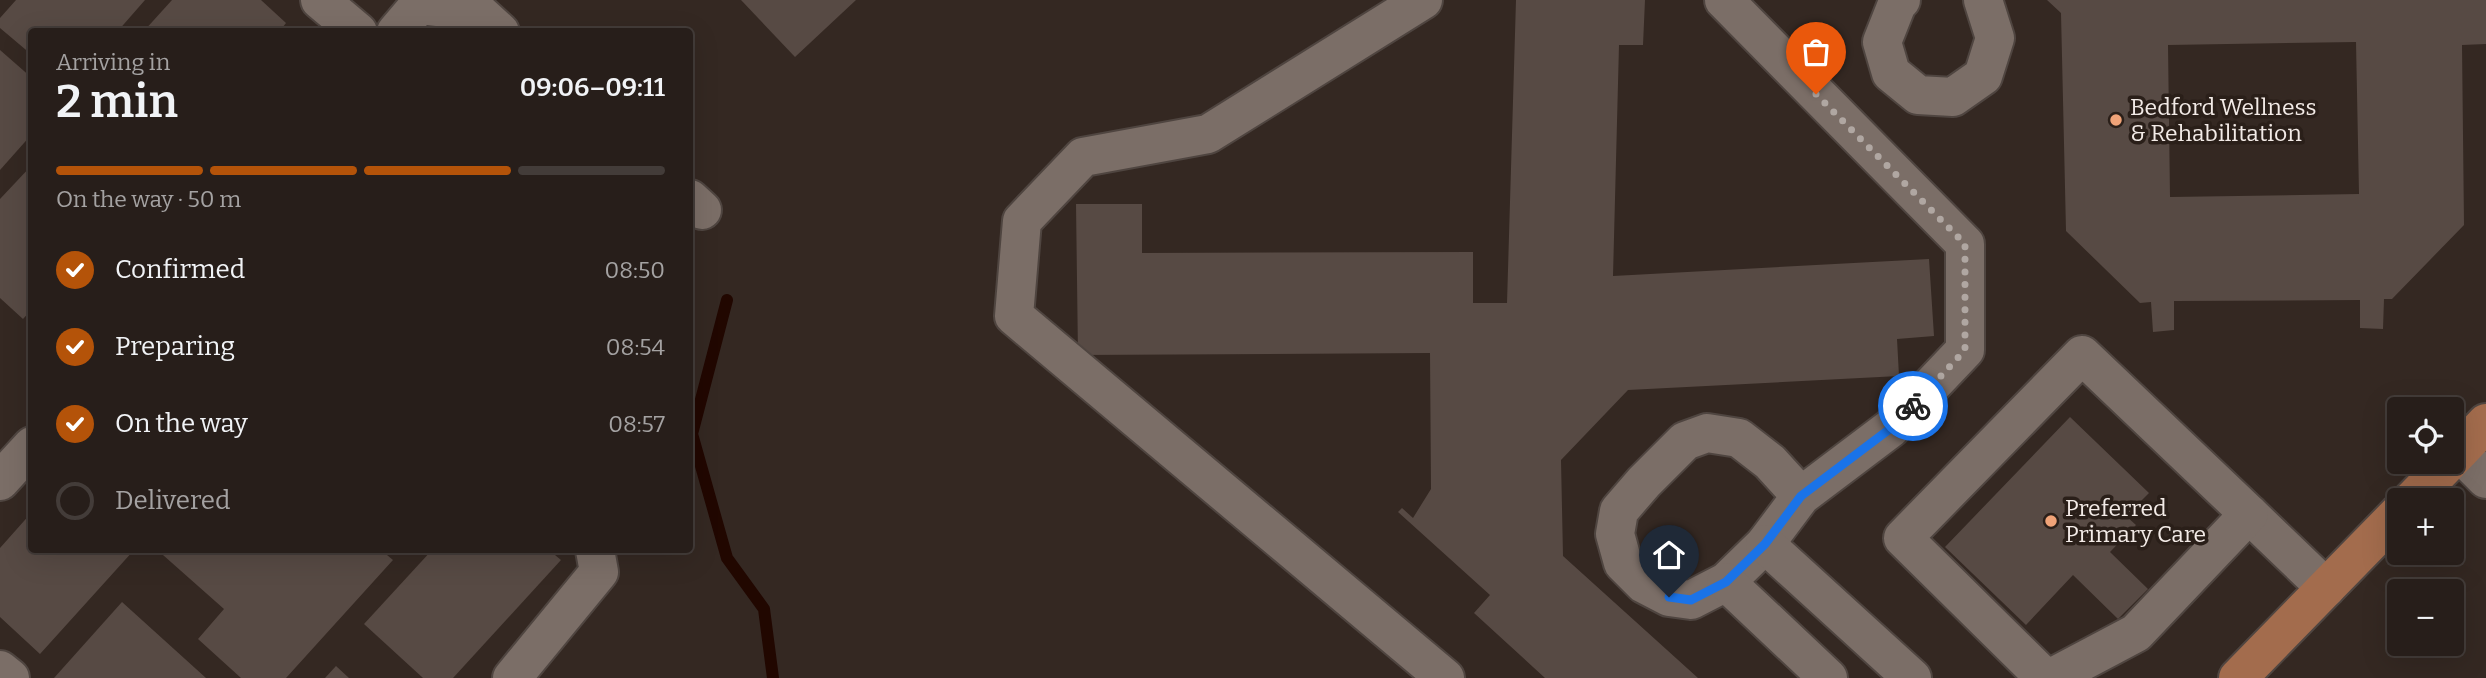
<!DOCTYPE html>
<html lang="en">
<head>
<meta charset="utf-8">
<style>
	body { margin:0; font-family:Bitter,serif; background:#2f2723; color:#f1f3f6; height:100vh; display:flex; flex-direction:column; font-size:26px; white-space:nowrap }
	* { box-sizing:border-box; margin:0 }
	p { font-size:23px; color:#a4a2a2 }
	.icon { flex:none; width:38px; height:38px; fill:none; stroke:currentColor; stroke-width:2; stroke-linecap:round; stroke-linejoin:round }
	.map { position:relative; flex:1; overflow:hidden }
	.panel { position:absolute; left:28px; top:28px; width:665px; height:525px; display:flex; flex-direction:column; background:#271e1a; border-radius:7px; box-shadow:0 7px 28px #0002,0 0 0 2px #433c39 }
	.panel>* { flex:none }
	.buttons { position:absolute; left:2387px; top:397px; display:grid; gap:14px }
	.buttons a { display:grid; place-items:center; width:77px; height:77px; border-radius:7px; background:#271e1a; box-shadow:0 7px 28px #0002,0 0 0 2px #433c39; font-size:35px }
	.pin { position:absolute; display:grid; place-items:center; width:60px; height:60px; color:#fff; margin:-72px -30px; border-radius:50% 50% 50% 0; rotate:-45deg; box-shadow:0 0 7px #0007 }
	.pin .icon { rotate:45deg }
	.courier { position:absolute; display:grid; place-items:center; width:70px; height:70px; margin:-35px; border:5px solid #1a73e8; border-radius:50%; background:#fff; color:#222; box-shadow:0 2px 9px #0007 }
	.headline em { font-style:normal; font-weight:600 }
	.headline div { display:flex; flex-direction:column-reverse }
	.headline { display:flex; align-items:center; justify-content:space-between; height:119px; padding:0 28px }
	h1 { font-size:46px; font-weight:600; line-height:52px }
	.bar { display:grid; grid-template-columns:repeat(4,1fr); gap:10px 7px; align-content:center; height:84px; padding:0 28px }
	.bar i { height:9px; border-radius:5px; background:#433c39 }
	.bar .on { background:#b45309 }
	.bar p { grid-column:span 4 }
	ol { padding:0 28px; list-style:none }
	li { display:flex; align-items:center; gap:21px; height:77px }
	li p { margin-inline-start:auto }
	li .icon { padding:7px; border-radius:50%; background:#b45309; color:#fff; stroke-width:4 }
	li:last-child { color:#a4a2a2 }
	li i { width:38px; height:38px; border:4px solid #433c39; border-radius:50% }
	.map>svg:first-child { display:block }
</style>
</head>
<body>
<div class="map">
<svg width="2486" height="678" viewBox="0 0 2486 678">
	<rect width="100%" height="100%" fill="#342822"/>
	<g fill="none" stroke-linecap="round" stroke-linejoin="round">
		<path stroke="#210700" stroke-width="12" d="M727,300L692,434L727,558L764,609L773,678"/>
	</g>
	<g fill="#574a44" fill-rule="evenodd">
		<path d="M16,0H145L117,32H32V55L0,28V18Z"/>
		<path d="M172,0H261L286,23L279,32H143Z"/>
		<path d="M741,0H856L795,57Z"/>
		<path d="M1516,0H1645L1643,45H1619L1613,276L1929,259L1934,336L1897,339L1899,376L1628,390L1561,460L1563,556L1698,678H1545L1474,613L1490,595L1398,512L1402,508L1413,518L1431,489L1430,353L1078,355L1076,204H1142V253L1473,252V303H1507Z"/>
		<path d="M2047,0H2486V44L2462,45L2464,225L2392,299H2384L2383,329L2360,328V300L2174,301V330L2153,332L2151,302L2140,303L2066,231L2061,13ZM2356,42L2359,194L2170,197L2168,45Z"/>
		<path d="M0,50L32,78V134L0,170Z"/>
		<path d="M32,165V309L23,319L0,298V199Z"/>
		<path d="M2070,417L2149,493L2126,516L2136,525L2110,552L2148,589L2118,619L2073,575L2026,625L1945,547Z"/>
		<path d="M32,512V550H134L40,654L0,617V548Z"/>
		<path d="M168,550H381L393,560L286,678H241L198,639L224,609L163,555Z"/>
		<path d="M432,550H549L561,560L453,678H423L364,624Z"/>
		<path d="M122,602L206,678H54Z"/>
		<path d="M336,666L349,678H325Z"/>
	</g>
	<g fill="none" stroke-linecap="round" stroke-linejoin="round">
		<defs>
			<g id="minor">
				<path d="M320,0L358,32"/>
				<path d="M1423,0L1208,134L1083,157L1022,221L1014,316L1445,678"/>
				<path d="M1724,0L1965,244V350L1891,428L1801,496L1765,544L1726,582L1691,600L1669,597L1644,584L1623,563L1615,534L1619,511L1644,482L1685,441L1707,433L1739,438L1770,462L1801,496"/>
				<path d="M1901,0L1897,4L1882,42L1891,73L1918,95L1953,97L1983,76L1995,38L1983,0"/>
				<path d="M396,32L419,5L478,12L500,32"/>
				<path d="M690,199L702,210"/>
				<path d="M2459,452L2486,479"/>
				<path d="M0,481L32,446"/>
				<path d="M2249,514L2326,588"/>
				<path d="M1765,544L1912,678"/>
				<path d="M1726,582L1828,678"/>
				<path d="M0,670L10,678"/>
				<path d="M512,678L599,572L595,550"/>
				<path d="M2045,678L1903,538L2082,355L2249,514L2136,633L2051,678"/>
			</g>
			<g id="major">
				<path d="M2452,459L2486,423"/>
				<path d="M2412,500L2449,462"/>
				<path d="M2238,678L2399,513"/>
			</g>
		</defs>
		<use href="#minor" stroke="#4f4540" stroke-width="42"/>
		<use href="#major" stroke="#4f4540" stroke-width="42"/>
		<use href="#minor" stroke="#7b6e67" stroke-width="38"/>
		<use href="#major" stroke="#a36c4d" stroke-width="38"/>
	</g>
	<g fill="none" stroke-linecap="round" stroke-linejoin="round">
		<path stroke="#b0a7a2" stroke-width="7" stroke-dasharray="0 12.6" d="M1816,94L1965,244V350L1913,406"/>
		<path stroke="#1a73e8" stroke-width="9" d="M1669,597L1691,600L1726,582L1765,544L1801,496L1891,428L1913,406"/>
	</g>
	<g fill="#f0a378" stroke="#2a1f19" stroke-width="2.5">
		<circle cx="2116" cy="120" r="7"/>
		<circle cx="2051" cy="521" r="7"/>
	</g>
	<g text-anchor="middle" stroke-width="7" stroke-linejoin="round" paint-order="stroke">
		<g font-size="23" fill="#f3ebe7" stroke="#2a1f19" text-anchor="start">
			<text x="2130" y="115">Bedford Wellness<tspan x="2130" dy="26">&amp; Rehabilitation</tspan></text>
			<text x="2065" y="516">Preferred<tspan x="2065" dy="26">Primary Care</tspan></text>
		</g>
	</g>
</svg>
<div class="buttons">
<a><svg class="icon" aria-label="locate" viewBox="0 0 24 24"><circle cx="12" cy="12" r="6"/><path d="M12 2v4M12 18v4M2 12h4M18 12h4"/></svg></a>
<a>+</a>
<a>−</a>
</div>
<div class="pin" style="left:1816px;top:94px;background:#ea580c"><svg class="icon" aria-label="bag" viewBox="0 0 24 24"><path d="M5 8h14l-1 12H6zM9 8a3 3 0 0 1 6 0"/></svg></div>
<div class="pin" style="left:1669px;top:597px;background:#1f2937"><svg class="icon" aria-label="home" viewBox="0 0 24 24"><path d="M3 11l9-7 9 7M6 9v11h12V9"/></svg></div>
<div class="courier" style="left:1913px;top:406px"><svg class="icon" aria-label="bike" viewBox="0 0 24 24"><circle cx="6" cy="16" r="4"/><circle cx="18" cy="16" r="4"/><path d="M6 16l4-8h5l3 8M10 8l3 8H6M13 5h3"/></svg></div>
<section class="panel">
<div class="headline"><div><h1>2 min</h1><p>Arriving in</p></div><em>09:06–09:11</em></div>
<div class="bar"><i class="on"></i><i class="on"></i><i class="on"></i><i></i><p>On the way · 50 m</p></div>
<ol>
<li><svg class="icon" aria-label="check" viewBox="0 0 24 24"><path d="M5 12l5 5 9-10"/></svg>Confirmed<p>08:50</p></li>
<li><svg class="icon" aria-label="check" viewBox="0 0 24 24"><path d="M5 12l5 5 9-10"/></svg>Preparing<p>08:54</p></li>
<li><svg class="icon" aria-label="check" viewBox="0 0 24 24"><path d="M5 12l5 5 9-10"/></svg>On the way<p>08:57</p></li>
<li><i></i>Delivered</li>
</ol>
</section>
</div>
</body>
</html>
